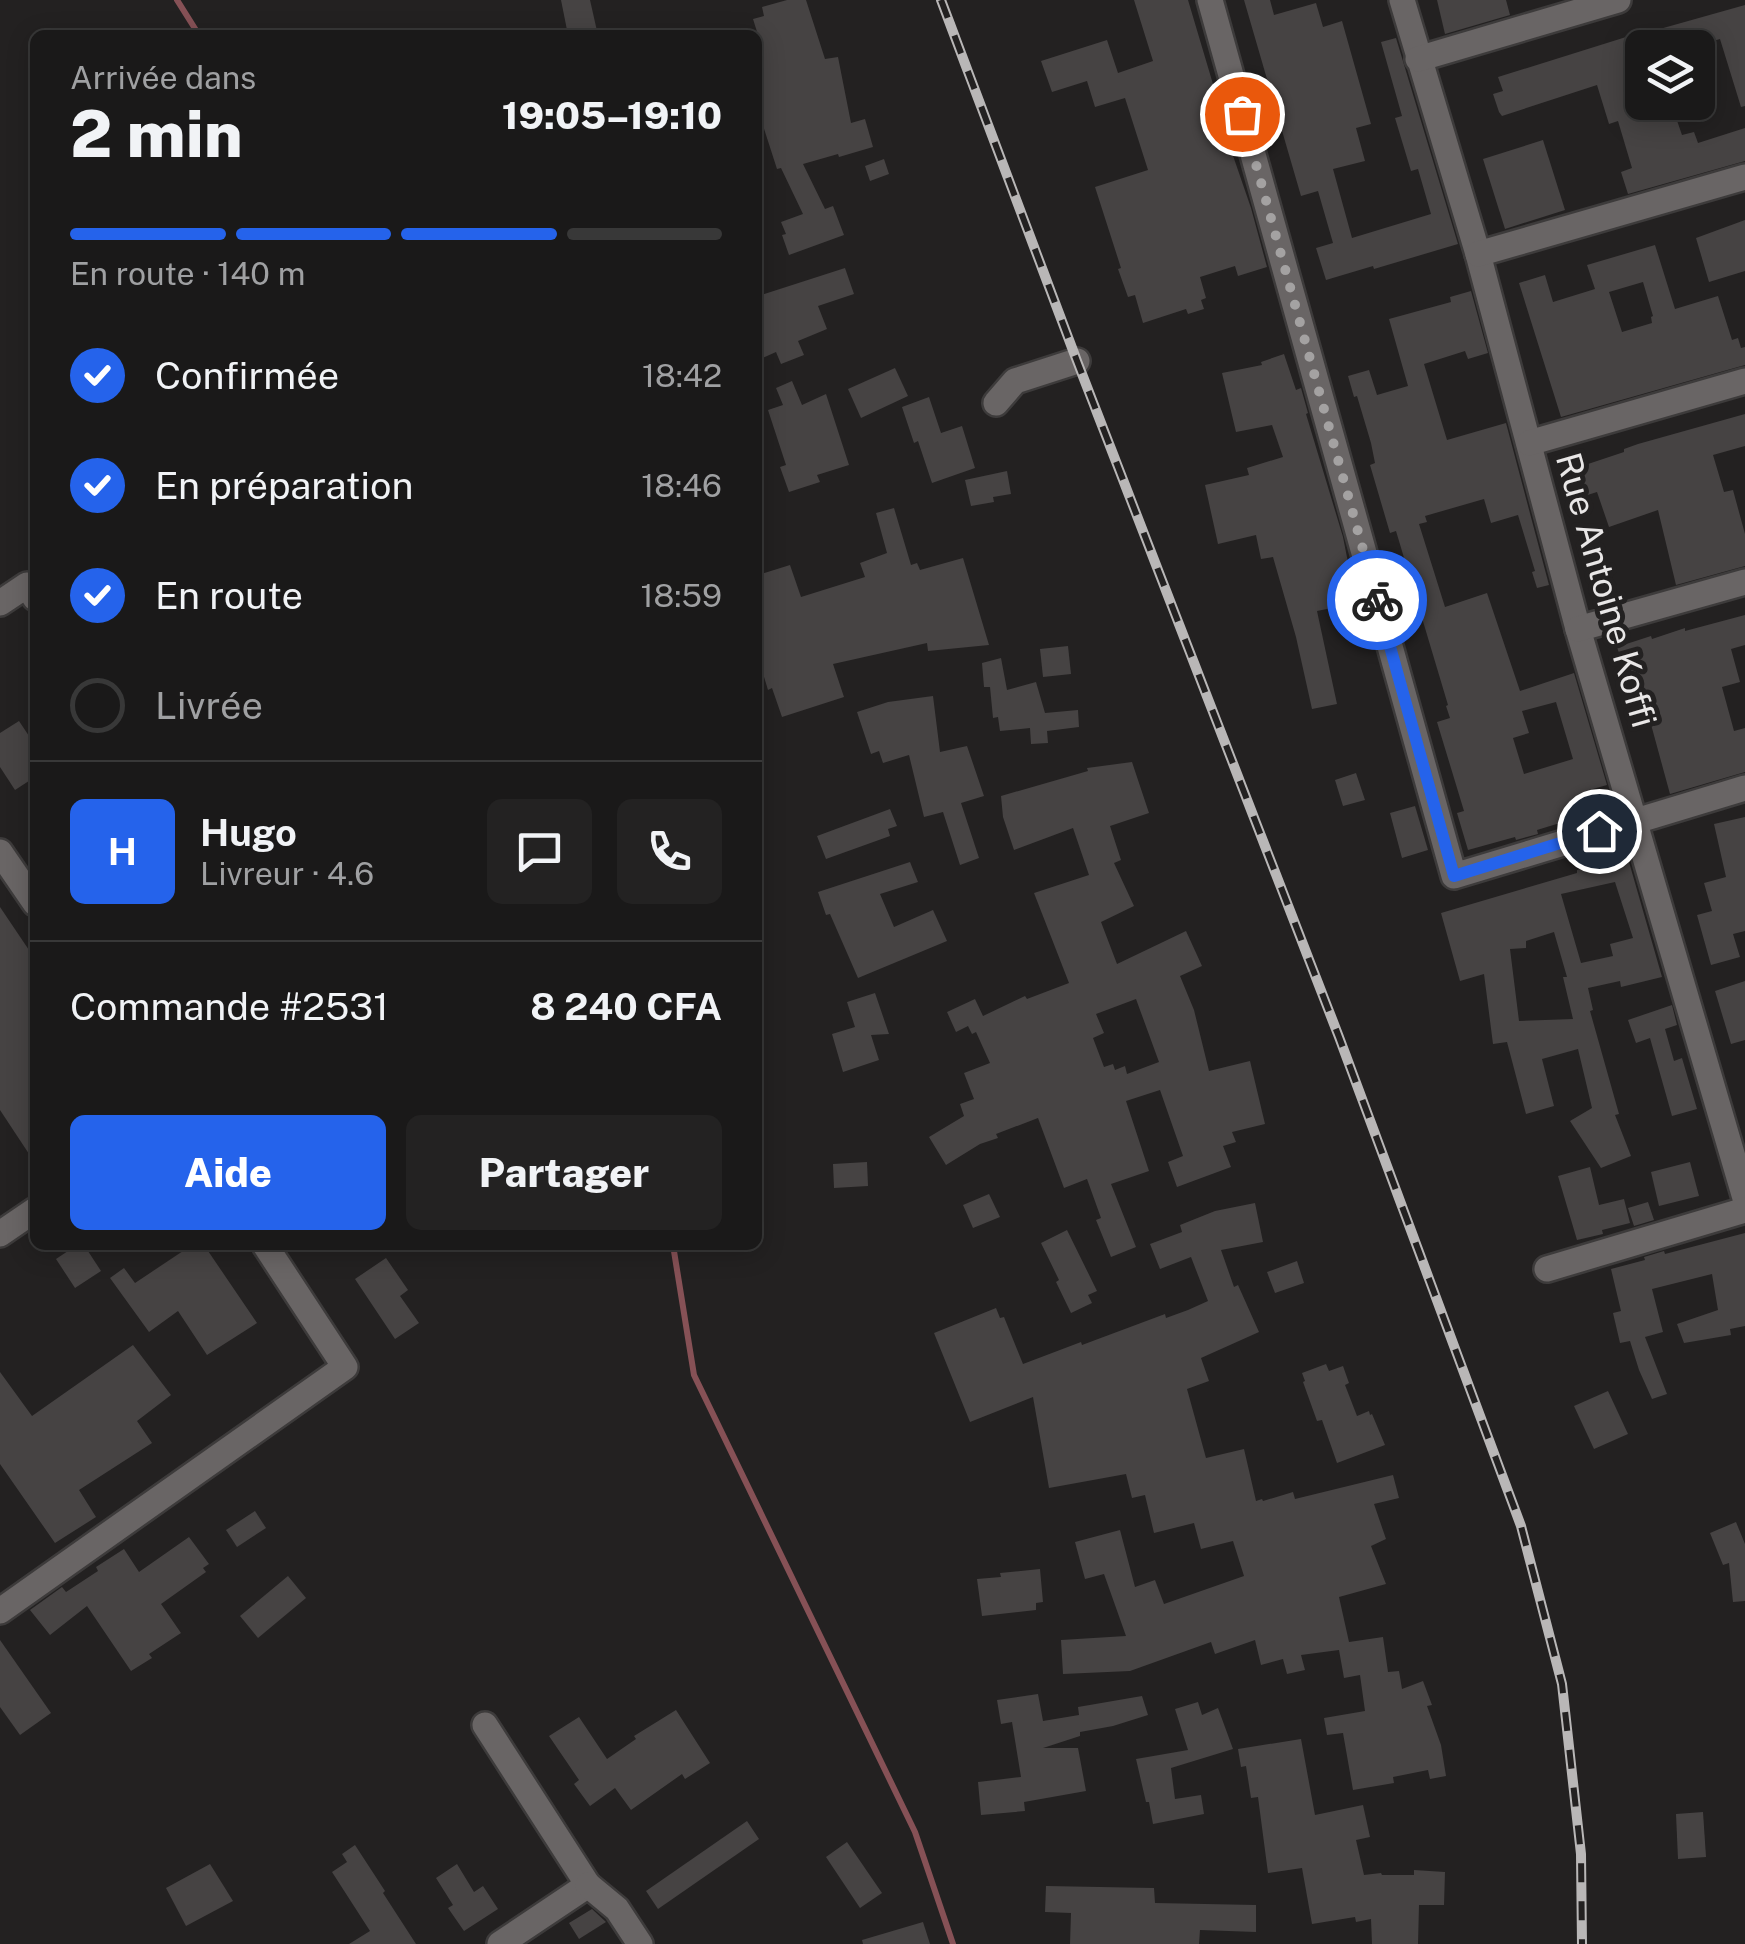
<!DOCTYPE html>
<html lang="fr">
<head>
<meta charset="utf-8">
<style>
	body { margin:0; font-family:"Public Sans",sans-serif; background:#232222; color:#f1f3f6; height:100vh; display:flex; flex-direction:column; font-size:38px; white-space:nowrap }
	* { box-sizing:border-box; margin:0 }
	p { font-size:32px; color:#9fa0a2 }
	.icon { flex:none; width:55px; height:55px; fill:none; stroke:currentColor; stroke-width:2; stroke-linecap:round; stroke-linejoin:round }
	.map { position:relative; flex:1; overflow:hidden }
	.panel { position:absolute; left:30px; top:30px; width:732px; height:1220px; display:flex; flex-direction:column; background:#1a1919; border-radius:15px; box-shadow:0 5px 25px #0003,0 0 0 2px #383838 }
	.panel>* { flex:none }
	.fabs { position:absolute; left:1625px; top:30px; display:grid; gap:20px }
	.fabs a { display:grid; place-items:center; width:90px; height:90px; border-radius:15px; background:#1a1919; box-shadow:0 5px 25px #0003,0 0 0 2px #383838; font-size:50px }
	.pin { position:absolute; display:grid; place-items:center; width:85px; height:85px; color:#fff; margin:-42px; border:5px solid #fff; border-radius:50%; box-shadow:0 2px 10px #0007 }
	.courier { position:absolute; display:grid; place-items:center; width:100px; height:100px; margin:-50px; border:8px solid #2563eb; border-radius:50%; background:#fff; color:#222; box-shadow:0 2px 12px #0007 }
	.head em { font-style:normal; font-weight:800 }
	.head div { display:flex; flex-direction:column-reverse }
	.head { display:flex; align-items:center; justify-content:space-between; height:170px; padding:0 40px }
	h1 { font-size:65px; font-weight:800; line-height:75px }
	.bar { display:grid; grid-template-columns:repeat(4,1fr); gap:15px 10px; align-content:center; height:120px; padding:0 40px }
	.bar i { height:12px; border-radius:8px; background:#383838 }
	.bar .selected { background:#2563eb }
	.bar p { grid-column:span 4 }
	.line { display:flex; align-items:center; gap:25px; padding:0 40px; border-top:2px solid #383838 }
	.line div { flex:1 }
	.round { display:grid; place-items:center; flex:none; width:105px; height:105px; border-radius:15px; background:#232222 }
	ol { padding:0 40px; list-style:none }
	li { display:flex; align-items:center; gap:30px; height:110px }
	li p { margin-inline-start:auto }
	li .icon { padding:10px; border-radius:50%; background:#2563eb; color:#fff; stroke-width:4 }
	li:last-child { color:#9fa0a2 }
	li i { width:55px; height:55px; border:5px solid #383838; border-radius:50% }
	.cta { display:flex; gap:20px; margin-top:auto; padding:20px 40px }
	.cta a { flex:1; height:115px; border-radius:15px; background:#2563eb; color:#fff; font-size:40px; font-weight:800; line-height:115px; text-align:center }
	.cta a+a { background:#232222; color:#f1f3f6 }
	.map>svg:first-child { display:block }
</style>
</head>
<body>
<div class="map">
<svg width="1745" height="1944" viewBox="0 0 1745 1944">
	<rect width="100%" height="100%" fill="#232121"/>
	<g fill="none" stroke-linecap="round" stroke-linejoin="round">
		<g stroke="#865156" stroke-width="6">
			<path d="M177,0L199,35"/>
			<path d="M673,1245L694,1375L915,1832L953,1944"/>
		</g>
	</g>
	<g fill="#464343" fill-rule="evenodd">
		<path d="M561,0H590L597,31L568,35Z"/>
		<path d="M787,0H806L825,59L838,57L851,123L865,119L873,147L839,157L838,154L803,164L825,209L833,206L844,235L789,255L782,235L786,234L781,222L803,214L781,168L777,169L758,110V35L753,19L764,16L762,7Z"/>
		<path d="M1134,0H1188L1221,111L1218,112L1251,208L1267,267L1238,276L1235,266L1200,277L1206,298L1201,300L1204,309L1188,314L1186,309L1143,323L1135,295L1128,297L1118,269L1121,268L1095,187L1148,170L1125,98L1095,107L1087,81L1052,92L1041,61L1107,40L1118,73L1153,61Z"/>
		<path d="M1244,0H1270L1274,15L1316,3L1323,27L1342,21L1371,124L1356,128L1365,161L1333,169L1352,238L1431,214L1418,169L1411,171L1395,118L1402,116L1381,42L1396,38L1458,244L1374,269L1373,266L1326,280L1316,248L1333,243L1318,191L1301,196Z"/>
		<path d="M1437,0H1506L1510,15L1445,34Z"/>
		<path d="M1745,5V106L1741,107L1720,39L1689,48H1642V116L1672,106L1682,135L1694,132L1698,143L1745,128V161L1628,194L1621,172L1632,168L1618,121L1609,124L1597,85L1502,116L1499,112L1493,94L1503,91L1498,77L1642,32V34Z"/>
		<path d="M1543,140L1565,210L1505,229L1483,159Z"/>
		<path d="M884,159L889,174L870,181L865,166Z"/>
		<path d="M1745,220V271L1709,282L1696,238Z"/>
		<path d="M1655,245L1675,309L1718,296L1732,340L1738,338L1741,348L1745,347V365L1561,417L1519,283L1545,275L1553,302L1595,289L1587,265ZM1643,282L1653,316L1651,317L1652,323L1622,332L1609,292Z"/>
		<path d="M845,268L854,294L818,306L827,329L798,341L804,355L781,364L776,352L758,360V296Z"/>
		<path d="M1471,291L1488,353L1468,359L1465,351L1424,364L1447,440L1506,423L1549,585L1537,588L1532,572L1535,571L1518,515L1491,523L1484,499L1425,516L1427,522L1419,524L1445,607L1487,593L1520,691L1574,673L1607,785L1589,790L1596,812L1537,830L1538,834L1516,840L1515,837L1468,850L1457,813L1464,811L1437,722L1450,718L1446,706L1448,705L1396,531L1390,533L1370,465L1375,463L1371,443L1357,396L1354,397L1348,376L1369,370L1377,395L1408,386L1389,319L1451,302L1450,297ZM1556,702L1573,759L1524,774L1513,738L1529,733L1522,711Z"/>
		<path d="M1284,354L1296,390L1301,388L1308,413L1306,414L1343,537L1356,603L1317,611L1337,704L1312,709L1296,637L1273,557L1261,559L1256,535L1218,544L1205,485L1249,475L1247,468L1283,457L1272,425L1236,432L1222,373L1262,365L1261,362Z"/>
		<path d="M895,368L908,396L861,418L848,389Z"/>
		<path d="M792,381L802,405L826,394L849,465L817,475L820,482L789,492L780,467L786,465L768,410L783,405L776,388Z"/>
		<path d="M929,397L941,433L962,426L975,468L932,483L918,441L914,443L902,407Z"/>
		<path d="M1745,414V446L1713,455L1724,492L1733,490L1745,534V566L1676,585L1658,510L1609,527L1597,492L1578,498L1570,470L1624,452V449L1638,444Z"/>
		<path d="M1007,471L1011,494L993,497L994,502L971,506L965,480Z"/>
		<path d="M894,508L911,565L917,563L920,570L963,558L989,645L928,651L927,643L833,664L844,697L782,717L772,688L768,690L758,657V575L790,565L801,597L865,577L860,563L887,553L876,513Z"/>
		<path d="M1745,615V645L1731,649L1740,682L1722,687L1734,731L1745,728V772L1670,794L1649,717L1638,720L1632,702L1635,701L1617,647L1651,636L1652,639L1685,628V631Z"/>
		<path d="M1068,646L1071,674L1043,677L1040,649Z"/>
		<path d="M1001,658L1007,690L1036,682L1045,713L1078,710L1079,727L1047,731L1048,743L1031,744L1030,728L1000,731L998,717L993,718L990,687H984L982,663Z"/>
		<path d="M933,696L940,752L967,746L984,796L961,803L979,858L960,865L943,812L924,817L909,755L883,763L879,751L871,754L857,712L888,702Z"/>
		<path d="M19,721L35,745V777L15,790L0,767V733Z"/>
		<path d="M1132,762L1149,813L1110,826L1121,860L1114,863L1134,906L1101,922L1117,964L1186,931L1202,966L1180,976L1194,1010L1209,1071L1250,1061L1265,1124L1232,1132L1236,1142L1223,1146L1231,1167L1177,1187L1168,1162L1183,1156L1160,1090L1126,1101L1149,1171L1111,1184L1136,1247L1111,1257L1096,1220L1101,1218L1087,1179L1064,1188L1038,1118L996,1134L998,1138L980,1144L946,1165L929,1137L964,1116L960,1104L974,1099L964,1073L990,1063L976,1032L972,1034L968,1026L956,1032L947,1012L975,999L983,1016L1025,996L1027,999L1069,983L1034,893L1089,875L1073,828L1014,850L1003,817L1001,796L1088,771L1087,768ZM1136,999L1159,1062L1127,1074L1125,1066L1115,1070L1113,1064L1104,1067L1093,1038L1104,1033L1096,1014Z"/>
		<path d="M1356,773L1365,800L1343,806L1335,780Z"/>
		<path d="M1415,806L1428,850L1402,858L1390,813Z"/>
		<path d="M890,809L897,826L888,829L890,836L826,859L817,836Z"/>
		<path d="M1745,817V931L1733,934L1740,957L1711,965L1697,915L1712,911L1704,883L1726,877L1714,824Z"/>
		<path d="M1627,855L1662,977L1621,987L1620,981L1588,988L1593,1010L1590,1011L1619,1114L1615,1115L1631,1156L1601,1168L1570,1121L1592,1108L1578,1049L1542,1059L1554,1106L1526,1114L1507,1042L1493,1044L1484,974L1460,981L1441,913L1577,873V870ZM1615,882L1633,938L1610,944L1613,956L1581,963L1561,894ZM1554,932L1567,977H1563L1573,1019L1519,1021L1510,949L1526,948V941Z"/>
		<path d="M910,862L918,882L880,894L894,927L933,910L947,941L858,978L830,914L826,915L818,892Z"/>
		<path d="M0,907L35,959V1163L0,1110Z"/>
		<path d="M1745,981V1040L1731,1044L1715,991Z"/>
		<path d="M875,993L889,1034L871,1035L879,1060L843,1072L832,1034L855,1027L847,1002Z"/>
		<path d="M1672,1005L1677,1025L1665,1029L1674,1061L1682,1058L1697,1109L1672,1116L1650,1038L1636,1043L1628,1020Z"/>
		<path d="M867,1162L868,1186L834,1188L833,1164Z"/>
		<path d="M1690,1162L1699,1196L1659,1206L1651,1172Z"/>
		<path d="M1590,1167L1599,1205L1624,1199L1630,1223L1602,1230L1603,1234L1577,1240L1558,1176Z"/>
		<path d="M989,1194L1000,1217L973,1228L963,1205Z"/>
		<path d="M1648,1202L1654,1220L1634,1226L1628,1208Z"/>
		<path d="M1255,1203L1263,1242L1221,1250L1234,1287L1238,1285L1259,1332L1201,1358L1209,1381L1187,1389L1206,1458L1244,1449L1256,1501L1262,1499L1263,1501L1293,1492L1295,1499L1393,1475L1399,1498L1374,1504L1386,1539L1371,1546L1386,1584L1339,1597L1349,1642L1383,1637L1388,1672L1399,1671L1402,1689L1423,1681L1432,1705L1427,1706L1441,1745L1446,1776L1430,1779L1428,1770L1393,1777L1394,1783L1353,1790L1343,1733L1327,1735L1324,1718L1365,1711L1360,1675L1344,1678L1339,1650L1301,1655L1305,1670L1287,1674L1283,1659L1261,1665L1255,1640L1215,1654L1211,1642L1130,1671L1063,1674L1061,1640L1126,1636L1104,1574L1085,1579L1075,1542L1120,1530L1135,1587L1155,1580L1164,1604L1244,1576L1233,1541L1201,1549L1194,1523L1154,1533L1145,1495L1132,1498L1126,1474L1049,1488L1033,1397L970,1422L934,1333L996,1308L1000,1318L1004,1317L1023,1364L1081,1342L1082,1345L1165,1314L1166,1318L1188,1310L1208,1301L1191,1257L1160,1269L1150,1244L1182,1232L1180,1225L1215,1211Z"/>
		<path d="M1067,1230L1097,1291L1088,1295L1092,1303L1071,1313L1056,1282L1059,1280L1041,1243Z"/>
		<path d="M1745,1233V1326L1730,1329L1731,1335L1684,1343L1677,1324L1718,1310L1712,1274L1652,1289L1663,1332L1645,1337L1667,1394L1652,1399L1639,1370L1630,1341L1620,1343L1613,1313L1621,1311L1611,1269L1645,1260L1644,1257L1664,1251L1665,1254Z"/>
		<path d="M77,1245H84L101,1271L75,1288L56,1259Z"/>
		<path d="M192,1245H204L257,1323L207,1355L178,1311L149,1332L110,1278L124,1268L135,1283Z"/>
		<path d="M386,1258L408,1290L400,1296L419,1323L395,1339L355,1279Z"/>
		<path d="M1297,1261L1304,1283L1275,1293L1267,1272Z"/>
		<path d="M133,1345L171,1395L137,1421L152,1443L79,1490L96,1517L55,1543L0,1464V1372L32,1416Z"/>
		<path d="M1326,1364L1329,1371L1343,1366L1349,1383L1345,1385L1357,1416L1369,1411L1370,1415L1372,1414L1385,1445L1337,1463L1322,1420L1317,1421L1303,1382L1305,1381L1302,1373Z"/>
		<path d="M1608,1391L1628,1434L1594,1449L1574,1406Z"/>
		<path d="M255,1511L266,1528L237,1547L226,1530Z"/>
		<path d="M1736,1522L1745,1544V1601L1733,1602L1729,1563L1723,1565L1710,1533Z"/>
		<path d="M189,1537L209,1564L203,1568L206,1572L161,1604L181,1633L149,1654L152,1658L131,1671L87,1606L50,1635L30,1610L62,1587L66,1592L98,1571L96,1567L124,1549L139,1572Z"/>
		<path d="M1040,1569L1043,1602L1036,1603V1610L982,1616L977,1579L1001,1577L1000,1573Z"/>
		<path d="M288,1576L306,1598L258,1638L240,1616Z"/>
		<path d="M0,1640L51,1713L20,1735L0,1707Z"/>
		<path d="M1038,1694L1043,1721L1079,1715L1078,1707L1142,1696L1148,1715L1113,1726L1080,1732V1736L1043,1748H1078L1086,1791L1024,1802L1025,1811L981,1815L978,1782L1021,1777L1012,1722L1001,1724L997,1700Z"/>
		<path d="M1198,1702L1202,1715L1218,1708L1233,1749L1171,1768L1175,1799L1201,1795L1204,1814L1153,1824L1149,1802H1146L1136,1759L1188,1750L1175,1709Z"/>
		<path d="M676,1710L710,1763L685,1779L682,1774L631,1810L615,1788L590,1806L574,1784L579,1780L549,1736L579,1717L607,1759L636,1739L634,1736Z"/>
		<path d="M1301,1739L1315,1815L1363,1805L1370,1837L1356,1840L1364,1875L1381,1873L1382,1875H1414V1870L1445,1872L1444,1905H1419L1418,1944H1372L1371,1919L1356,1922L1355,1917L1312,1924L1302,1868L1268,1873L1258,1797L1251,1798L1246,1766L1241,1767L1238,1749Z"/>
		<path d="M1703,1812L1706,1857L1678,1859L1676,1814Z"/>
		<path d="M747,1821L759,1839L658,1909L646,1891Z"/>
		<path d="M847,1842L882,1893L860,1908L826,1857Z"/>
		<path d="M355,1845L385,1891L383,1893L416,1944H349L370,1931L332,1872L347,1862L342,1854Z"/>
		<path d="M210,1864L233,1901L186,1926L166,1888Z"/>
		<path d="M457,1864L474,1892L483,1886L498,1909L464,1931L448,1908L453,1905L436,1878Z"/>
		<path d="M1046,1886L1154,1888L1155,1903L1256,1905V1932L1200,1930L1199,1944H1070L1071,1913L1045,1912Z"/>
		<path d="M592,1909L606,1922L579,1939L569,1923Z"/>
		<path d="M923,1922L930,1944H863L862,1940Z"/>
	</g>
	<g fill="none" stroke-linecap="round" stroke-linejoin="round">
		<defs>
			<g id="minor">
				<path d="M1210,0L1454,876L1745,788"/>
				<path d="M1402,0L1478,254L1578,629L1745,1198"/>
				<path d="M1418,59L1618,0"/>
				<path d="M1478,254L1745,177"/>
				<path d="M996,403L1015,381L1077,361"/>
				<path d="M1529,443L1745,381"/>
				<path d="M0,603L27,585L35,598"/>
				<path d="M1578,629L1745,582"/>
				<path d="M0,852L35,903"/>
				<path d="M0,1234L35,1210"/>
				<path d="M1547,1269L1745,1210"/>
				<path d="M0,1611L345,1367L265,1245"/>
				<path d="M485,1725L588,1885L500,1944"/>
				<path d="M588,1885L617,1909L640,1944"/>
			</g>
		</defs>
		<use href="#minor" stroke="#3d3b3b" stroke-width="30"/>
		<use href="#minor" stroke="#696565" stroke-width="25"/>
		<defs>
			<path id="rail" d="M941,0L1077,361L1339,1037L1521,1526L1562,1684L1581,1854L1582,1944"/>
		</defs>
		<use href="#rail" stroke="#b9b7b7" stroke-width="10"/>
		<use href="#rail" stroke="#232121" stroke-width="6" stroke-dasharray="19" stroke-linecap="butt"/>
	</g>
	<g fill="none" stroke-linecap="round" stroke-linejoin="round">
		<path stroke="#a4a2a2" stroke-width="10" stroke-dasharray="0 18" d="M1242,114L1377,600"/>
		<path stroke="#2563eb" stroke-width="12" d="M1377,600L1454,876L1599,831"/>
	</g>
	<g text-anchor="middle" stroke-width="10" stroke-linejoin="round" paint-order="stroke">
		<g font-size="35" fill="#e9e7e7" stroke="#232121">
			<text transform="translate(1606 590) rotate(74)" y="12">Rue Antoine Koffi</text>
		</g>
	</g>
</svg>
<div class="fabs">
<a><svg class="icon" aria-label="layers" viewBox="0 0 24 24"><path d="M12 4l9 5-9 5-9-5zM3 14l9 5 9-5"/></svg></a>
</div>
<div class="pin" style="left:1242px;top:114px;background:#ea580c"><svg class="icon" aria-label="bag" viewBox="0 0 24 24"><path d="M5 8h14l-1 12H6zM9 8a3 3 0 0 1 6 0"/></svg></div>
<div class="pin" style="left:1599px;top:831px;background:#1f2937"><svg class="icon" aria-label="home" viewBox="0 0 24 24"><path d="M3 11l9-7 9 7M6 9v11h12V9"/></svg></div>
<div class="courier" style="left:1377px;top:600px"><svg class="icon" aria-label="bike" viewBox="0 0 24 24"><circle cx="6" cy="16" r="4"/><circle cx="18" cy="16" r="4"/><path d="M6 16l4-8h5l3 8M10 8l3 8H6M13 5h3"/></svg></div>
<section class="panel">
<div class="head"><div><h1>2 min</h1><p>Arrivée dans</p></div><em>19:05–19:10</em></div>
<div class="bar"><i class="selected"></i><i class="selected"></i><i class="selected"></i><i></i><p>En route · 140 m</p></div>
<ol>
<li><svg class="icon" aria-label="check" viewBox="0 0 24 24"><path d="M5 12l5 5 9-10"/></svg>Confirmée<p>18:42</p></li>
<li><svg class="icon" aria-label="check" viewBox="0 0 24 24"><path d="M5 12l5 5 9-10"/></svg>En préparation<p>18:46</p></li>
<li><svg class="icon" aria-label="check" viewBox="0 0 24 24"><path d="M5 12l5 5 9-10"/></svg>En route<p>18:59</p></li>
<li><i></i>Livrée</li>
</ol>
<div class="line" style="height:180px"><b class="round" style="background:#2563eb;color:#fff">H</b><div><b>Hugo</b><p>Livreur · 4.6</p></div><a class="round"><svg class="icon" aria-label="chat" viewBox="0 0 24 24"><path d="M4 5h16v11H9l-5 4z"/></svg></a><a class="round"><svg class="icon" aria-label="phone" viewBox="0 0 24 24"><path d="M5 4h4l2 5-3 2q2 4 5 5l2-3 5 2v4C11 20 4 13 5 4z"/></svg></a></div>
<div class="line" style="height:130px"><div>Commande #2531</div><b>8 240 CFA</b></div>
<div class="cta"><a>Aide</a><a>Partager</a></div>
</section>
</div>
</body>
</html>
